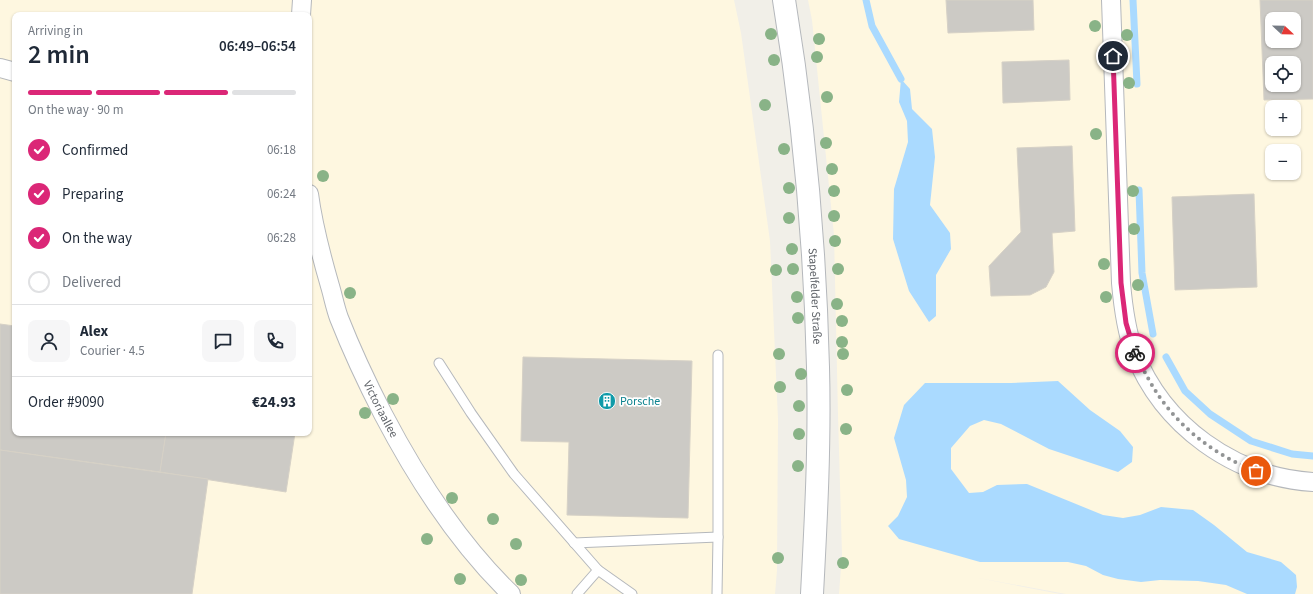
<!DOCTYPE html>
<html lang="en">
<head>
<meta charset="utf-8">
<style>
	body { margin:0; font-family:"Source Sans 3",sans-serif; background:#f6f6f7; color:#1f2937; height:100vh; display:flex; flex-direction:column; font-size:15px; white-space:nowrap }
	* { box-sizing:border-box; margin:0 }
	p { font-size:13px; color:#747a83 }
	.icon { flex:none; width:22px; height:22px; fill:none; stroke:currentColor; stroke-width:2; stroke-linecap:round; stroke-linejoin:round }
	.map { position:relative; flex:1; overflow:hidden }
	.drawer { position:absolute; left:12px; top:12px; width:300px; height:424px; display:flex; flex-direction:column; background:#fff; border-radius:8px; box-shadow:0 1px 3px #0004 }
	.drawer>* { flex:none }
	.needle { width:26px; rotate:112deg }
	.fabs { position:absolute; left:1265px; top:12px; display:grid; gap:8px }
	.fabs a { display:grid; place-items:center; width:36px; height:36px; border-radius:8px; background:#fff; box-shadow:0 1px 3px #0004; font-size:20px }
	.pin { position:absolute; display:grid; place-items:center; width:34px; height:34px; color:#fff; margin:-17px; border:2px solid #fff; border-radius:50%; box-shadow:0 1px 4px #0007 }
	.courier { position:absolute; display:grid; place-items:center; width:40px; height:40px; margin:-20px; border:3px solid #db2777; border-radius:50%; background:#fff; color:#222; box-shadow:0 1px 5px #0007 }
	.headline em { font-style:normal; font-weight:600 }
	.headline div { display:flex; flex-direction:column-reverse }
	.headline { display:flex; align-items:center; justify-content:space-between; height:68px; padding:0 16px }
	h1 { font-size:26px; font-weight:600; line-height:30px }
	.bar { display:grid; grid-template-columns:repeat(4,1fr); gap:6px 4px; align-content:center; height:48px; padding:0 16px }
	.bar i { height:5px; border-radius:3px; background:#e0e1e3 }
	.bar .on { background:#db2777 }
	.bar p { grid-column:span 4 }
	.line { display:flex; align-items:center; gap:10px; padding:0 16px; border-top:1px solid #e0e1e3 }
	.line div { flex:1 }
	.round { display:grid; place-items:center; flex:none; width:42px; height:42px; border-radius:8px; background:#f6f6f7 }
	ol { padding:0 16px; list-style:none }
	li { display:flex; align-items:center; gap:12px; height:44px }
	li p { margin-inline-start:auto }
	li .icon { padding:4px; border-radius:50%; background:#db2777; color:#fff; stroke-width:4 }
	li:last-child { color:#747a83 }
	li i { width:22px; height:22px; border:2px solid #e0e1e3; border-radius:50% }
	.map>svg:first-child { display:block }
</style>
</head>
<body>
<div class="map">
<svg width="1313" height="594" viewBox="0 0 1313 594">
	<rect width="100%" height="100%" fill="#f1efe8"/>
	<g fill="#fef7e0" fill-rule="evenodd">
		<path d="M0,0H734L741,33L770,241L778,419L777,570L775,594H0ZM15,15H309V433H15Z"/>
		<path d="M808,0H1313V594H1066L973,577L1060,594H839L842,554L838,415L834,235L812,20ZM1272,19H1294V41H1272ZM1272,63H1294V85H1272ZM1272,107H1294V129H1272ZM1272,151H1294V173H1272Z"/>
	</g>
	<g fill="#aadaff">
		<path d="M901,79L910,89L912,109L932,129L935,157L930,205L950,233L951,249L936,275V316L929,322L909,291L893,239L894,189L908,142L907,121L899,102Z"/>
		<path d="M1058,381L1090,410L1120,431L1133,447L1132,462L1118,472L1049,449L1001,424L984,420L970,426L951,448V469L969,493L983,492L997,485L1027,484L1103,515L1123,518L1140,515L1161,507L1193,510L1214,525L1247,552L1281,562L1296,575L1297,587L1295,594H1247L1226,585L1198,581L1160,580L1141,582L1118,579L1103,575L1086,566L1068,562H980L899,539L888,526L898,516L907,497L906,480L894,438L904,405L925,383H1011Z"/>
	</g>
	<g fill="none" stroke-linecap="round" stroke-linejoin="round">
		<g stroke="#aadaff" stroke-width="7">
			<path d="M866,0L872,26L901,79"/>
			<path d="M1133,0L1137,84"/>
			<path d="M1139,190L1142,273L1153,334"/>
			<path d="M1166,357L1185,391L1210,414L1251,441L1292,454L1313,456"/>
		</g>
	</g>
	<g fill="#cccac5" stroke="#d6d1c6" fill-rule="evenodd">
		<path d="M946,0H1033L1034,30L948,33Z"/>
		<path d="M1260,0H1313V99L1264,100ZM1272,19H1294V41H1272ZM1272,63H1294V85H1272Z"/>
		<path d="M1069,60L1070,100L1003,103L1002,62Z"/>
		<path d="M1072,146L1075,231L1052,233L1054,272L1046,287L1030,295L991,296L989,266L1021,232L1017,148Z"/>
		<path d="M1254,194L1257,287L1175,290L1172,197Z"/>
		<path d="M0,324L15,326V433H166L160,472L0,450Z"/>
		<path d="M523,357L692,361L688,518L567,515L569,442L521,441Z"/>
		<path d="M166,433H295L286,492L160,472Z"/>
		<path d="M0,450L208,479L192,594H0Z"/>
	</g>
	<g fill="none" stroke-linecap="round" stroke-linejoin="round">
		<defs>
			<g id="service">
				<path d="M439,363L471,413L514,474L598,570"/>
				<path d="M574,543L718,537V355"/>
				<path d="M577,594L598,570L632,594"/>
				<path d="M717,594L718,537"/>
			</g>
			<g id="minor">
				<path d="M1111,0L1121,283C1123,306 1126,330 1134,352C1163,426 1234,477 1313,482"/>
				<path d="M301,15L302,0"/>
				<path d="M0,68L15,72"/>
				<path id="s1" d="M309,194C313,225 321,255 330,286C333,296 335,307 339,318C352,351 367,383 383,414C417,479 458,543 511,594"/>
			</g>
			<g id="tertiary">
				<path id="s2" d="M784,0C804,121 815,244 818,367C820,443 816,519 812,594"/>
			</g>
		</defs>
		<use href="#service" stroke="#b5b8bc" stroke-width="11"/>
		<use href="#minor" stroke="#b5b8bc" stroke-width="20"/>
		<use href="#tertiary" stroke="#b5b8bc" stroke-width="24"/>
		<use href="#service" stroke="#fff" stroke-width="9"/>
		<use href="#minor" stroke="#fff" stroke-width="18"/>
		<use href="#tertiary" stroke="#fff" stroke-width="22"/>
	</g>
	<g fill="#89b387">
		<circle cx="1095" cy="26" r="6"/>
		<circle cx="771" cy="34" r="6"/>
		<circle cx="1127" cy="35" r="6"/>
		<circle cx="819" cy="39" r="6"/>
		<circle cx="817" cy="57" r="6"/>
		<circle cx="774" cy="60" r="6"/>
		<circle cx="1129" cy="83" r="6"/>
		<circle cx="827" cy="97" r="6"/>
		<circle cx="765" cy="105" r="6"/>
		<circle cx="1096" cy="134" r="6"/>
		<circle cx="826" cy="143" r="6"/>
		<circle cx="784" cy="149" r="6"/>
		<circle cx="832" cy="169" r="6"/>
		<circle cx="323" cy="176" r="6"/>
		<circle cx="789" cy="188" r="6"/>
		<circle cx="834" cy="191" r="6"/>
		<circle cx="1133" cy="191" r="6"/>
		<circle cx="834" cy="216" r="6"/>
		<circle cx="789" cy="218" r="6"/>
		<circle cx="1134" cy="229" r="6"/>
		<circle cx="835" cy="241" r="6"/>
		<circle cx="792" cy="249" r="6"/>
		<circle cx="1104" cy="264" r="6"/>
		<circle cx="793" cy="269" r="6"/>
		<circle cx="838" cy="269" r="6"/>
		<circle cx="776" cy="270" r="6"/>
		<circle cx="1138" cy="285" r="6"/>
		<circle cx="350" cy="293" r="6"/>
		<circle cx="797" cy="297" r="6"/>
		<circle cx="1106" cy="297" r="6"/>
		<circle cx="837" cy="304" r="6"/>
		<circle cx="798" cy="318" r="6"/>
		<circle cx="842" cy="321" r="6"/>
		<circle cx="842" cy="342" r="6"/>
		<circle cx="779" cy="354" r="6"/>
		<circle cx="843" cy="354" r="6"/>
		<circle cx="801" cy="374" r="6"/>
		<circle cx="780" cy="387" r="6"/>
		<circle cx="847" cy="390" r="6"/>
		<circle cx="393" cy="399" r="6"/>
		<circle cx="799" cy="406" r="6"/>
		<circle cx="365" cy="413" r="6"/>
		<circle cx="846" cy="429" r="6"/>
		<circle cx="799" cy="434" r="6"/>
		<circle cx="798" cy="466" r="6"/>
		<circle cx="452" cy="498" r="6"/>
		<circle cx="493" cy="519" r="6"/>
		<circle cx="427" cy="539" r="6"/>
		<circle cx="516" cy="544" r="6"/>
		<circle cx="778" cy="558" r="6"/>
		<circle cx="843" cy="563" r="6"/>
		<circle cx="460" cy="579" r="6"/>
		<circle cx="521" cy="580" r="6"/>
	</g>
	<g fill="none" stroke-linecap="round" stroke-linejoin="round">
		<path stroke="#929495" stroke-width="4" stroke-dasharray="0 7.2" d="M1135,353C1143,369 1151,385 1161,399C1184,431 1218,457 1256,471"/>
		<path stroke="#db2777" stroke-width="5" d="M1113,56L1121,283L1126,323L1135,353"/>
	</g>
	<defs>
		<symbol id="building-disc" viewBox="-11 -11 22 22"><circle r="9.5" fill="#0f9aa8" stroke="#fff"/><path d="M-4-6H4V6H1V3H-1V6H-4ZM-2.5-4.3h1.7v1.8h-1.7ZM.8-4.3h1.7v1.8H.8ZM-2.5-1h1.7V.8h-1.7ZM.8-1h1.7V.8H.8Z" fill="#fff"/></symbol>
	</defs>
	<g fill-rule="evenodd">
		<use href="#building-disc" x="597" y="391" width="20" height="20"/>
	</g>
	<g text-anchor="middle" stroke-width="3.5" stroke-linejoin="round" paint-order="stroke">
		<g font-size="12" fill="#5f6368" stroke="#fff">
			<text dy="4" stroke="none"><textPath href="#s2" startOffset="298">Stapelfelder Straße</textPath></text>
			<text dy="4" stroke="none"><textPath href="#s1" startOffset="228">Victoriaallee</textPath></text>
		</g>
		<g font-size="12" fill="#0d838f" stroke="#fff" text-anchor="start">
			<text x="620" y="405">Porsche</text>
		</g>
	</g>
</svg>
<div class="fabs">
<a><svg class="needle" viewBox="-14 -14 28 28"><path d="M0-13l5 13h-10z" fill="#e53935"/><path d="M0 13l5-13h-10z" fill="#747a83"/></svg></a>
<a><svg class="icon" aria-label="locate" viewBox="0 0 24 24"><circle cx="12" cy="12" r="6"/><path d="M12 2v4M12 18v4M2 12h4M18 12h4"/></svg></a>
<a>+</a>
<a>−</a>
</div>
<div class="pin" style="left:1256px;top:471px;background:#ea580c"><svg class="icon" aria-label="bag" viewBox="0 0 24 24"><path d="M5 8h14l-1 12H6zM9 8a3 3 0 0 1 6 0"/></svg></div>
<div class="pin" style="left:1113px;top:56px;background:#1f2937"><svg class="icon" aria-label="home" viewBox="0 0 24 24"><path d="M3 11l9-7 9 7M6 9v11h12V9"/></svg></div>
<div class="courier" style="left:1135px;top:353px"><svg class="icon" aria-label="bike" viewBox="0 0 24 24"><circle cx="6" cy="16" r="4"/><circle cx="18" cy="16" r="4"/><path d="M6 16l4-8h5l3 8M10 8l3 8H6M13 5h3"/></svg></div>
<section class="drawer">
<div class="headline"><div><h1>2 min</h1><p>Arriving in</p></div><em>06:49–06:54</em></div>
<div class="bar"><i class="on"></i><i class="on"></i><i class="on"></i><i></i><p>On the way · 90 m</p></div>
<ol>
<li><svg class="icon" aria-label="check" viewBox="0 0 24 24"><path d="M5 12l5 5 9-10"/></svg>Confirmed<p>06:18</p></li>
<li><svg class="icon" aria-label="check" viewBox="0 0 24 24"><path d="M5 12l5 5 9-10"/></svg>Preparing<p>06:24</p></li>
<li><svg class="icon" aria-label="check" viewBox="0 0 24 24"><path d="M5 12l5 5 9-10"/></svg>On the way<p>06:28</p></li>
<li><i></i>Delivered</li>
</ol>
<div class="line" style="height:72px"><a class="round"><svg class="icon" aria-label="person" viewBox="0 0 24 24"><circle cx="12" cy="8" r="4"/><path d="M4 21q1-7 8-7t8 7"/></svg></a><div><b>Alex</b><p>Courier · 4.5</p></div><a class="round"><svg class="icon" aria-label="chat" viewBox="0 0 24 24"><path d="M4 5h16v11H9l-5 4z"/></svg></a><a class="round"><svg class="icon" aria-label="phone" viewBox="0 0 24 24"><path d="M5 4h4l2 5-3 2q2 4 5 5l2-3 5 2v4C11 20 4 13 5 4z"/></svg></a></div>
<div class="line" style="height:52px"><div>Order #9090</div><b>€24.93</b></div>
</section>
</div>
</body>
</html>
